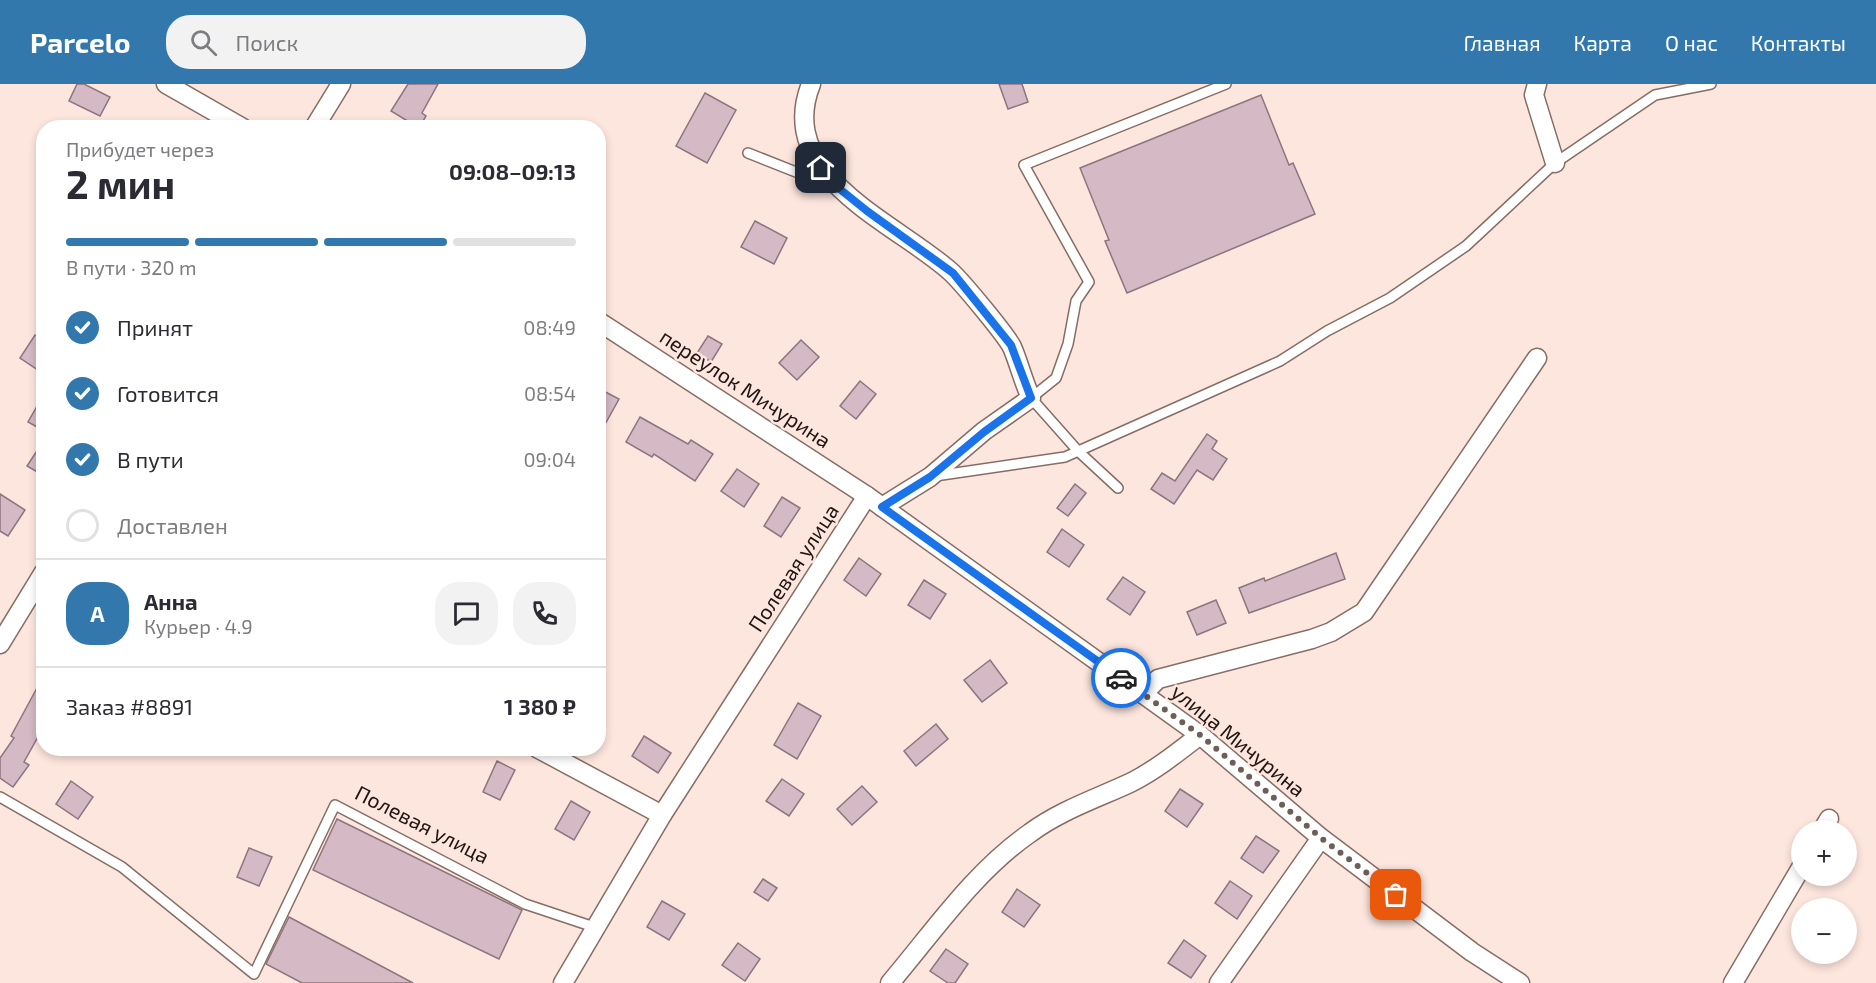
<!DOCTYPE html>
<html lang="ru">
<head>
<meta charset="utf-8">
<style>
	body { margin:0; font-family:"Exo 2",sans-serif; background:#f2f2f3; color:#2b2b33; height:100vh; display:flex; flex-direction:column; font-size:22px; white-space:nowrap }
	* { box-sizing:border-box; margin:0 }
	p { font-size:20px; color:#7c7c81 }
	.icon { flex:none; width:33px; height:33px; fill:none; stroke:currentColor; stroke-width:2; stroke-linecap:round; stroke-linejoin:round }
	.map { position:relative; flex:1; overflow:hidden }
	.panel { position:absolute; left:36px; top:36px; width:570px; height:636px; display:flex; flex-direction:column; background:#fff; border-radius:24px; box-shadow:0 3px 9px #0003 }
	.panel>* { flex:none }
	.tools { position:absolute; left:1791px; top:736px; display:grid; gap:12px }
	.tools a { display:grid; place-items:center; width:66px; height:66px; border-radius:50%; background:#fff; box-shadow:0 3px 9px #0003; font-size:30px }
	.pin { position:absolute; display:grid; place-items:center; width:51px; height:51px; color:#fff; margin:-26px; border-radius:12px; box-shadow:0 3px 9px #0006 }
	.courier { position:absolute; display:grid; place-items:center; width:60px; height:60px; margin:-30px; border:4px solid #1a73e8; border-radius:50%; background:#fff; color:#222; box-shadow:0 2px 8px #0007 }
	.head em { font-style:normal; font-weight:700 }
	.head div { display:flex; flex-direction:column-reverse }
	.head { display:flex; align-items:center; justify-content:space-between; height:102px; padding:0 30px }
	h1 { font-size:39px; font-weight:700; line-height:45px }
	.bar { display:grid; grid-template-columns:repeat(4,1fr); gap:9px 6px; align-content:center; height:72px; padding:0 30px }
	.bar i { height:8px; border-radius:4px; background:#e1e1e2 }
	.bar .current { background:#3278ad }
	.bar p { grid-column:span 4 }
	.line { display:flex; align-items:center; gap:15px; padding:0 30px; border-top:2px solid #e1e1e2 }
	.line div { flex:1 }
	.round { display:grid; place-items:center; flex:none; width:63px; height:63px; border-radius:24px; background:#f2f2f3 }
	ol { padding:0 30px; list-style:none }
	li { display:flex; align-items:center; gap:18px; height:66px }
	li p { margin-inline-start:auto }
	li .icon { padding:6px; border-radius:50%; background:#3278ad; color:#fff; stroke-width:4 }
	li:last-child { color:#7c7c81 }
	li i { width:33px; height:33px; border:3px solid #e1e1e2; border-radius:50% }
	header { display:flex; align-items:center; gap:36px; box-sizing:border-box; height:84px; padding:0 30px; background:#3278ad; color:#fff }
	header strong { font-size:28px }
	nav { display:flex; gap:33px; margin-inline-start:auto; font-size:21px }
	.search { width:420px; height:54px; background:#f2f2f3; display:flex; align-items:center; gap:15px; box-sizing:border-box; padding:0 21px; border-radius:24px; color:#7c7c81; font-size:22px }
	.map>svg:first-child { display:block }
</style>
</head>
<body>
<header>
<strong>Parcelo</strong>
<div class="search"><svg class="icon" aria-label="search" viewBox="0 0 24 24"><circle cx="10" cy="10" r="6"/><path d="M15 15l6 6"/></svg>Поиск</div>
<nav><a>Главная</a><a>Карта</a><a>О нас</a><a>Контакты</a></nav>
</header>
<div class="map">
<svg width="1876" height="899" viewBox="0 0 1876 899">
	<rect width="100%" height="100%" fill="#fde6de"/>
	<g fill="#d5b9c4" stroke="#8e747e" stroke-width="1.5">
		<path d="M77,0H84L110,13L100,32L69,17Z"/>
		<path d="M408,0H438L422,29L426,32L419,44L391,27Z"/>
		<path d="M999,0H1022L1028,18L1008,25Z"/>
		<path d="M705,9L736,26L707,79L676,62Z"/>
		<path d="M1261,11L1289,81L1293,79L1315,130L1127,209L1105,157L1109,156L1080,84Z"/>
		<path d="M755,137L787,154L774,180L741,163Z"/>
		<path d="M35,251L44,257V290L20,274Z"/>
		<path d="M708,252L722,260L711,278L697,269Z"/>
		<path d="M801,256L819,273L797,296L779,279Z"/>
		<path d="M860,297L876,310L856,335L840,322Z"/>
		<path d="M598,304L619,315L598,353Z"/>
		<path d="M44,310V347L28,338Z"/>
		<path d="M640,333L688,360L691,356L713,370L695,397L654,370L652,373L626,358Z"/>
		<path d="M1207,350L1217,357L1212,365L1227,375L1213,396L1197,386L1174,420L1151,405L1162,389L1175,397Z"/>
		<path d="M44,356V392L27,382Z"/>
		<path d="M737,385L759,400L744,423L721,407Z"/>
		<path d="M1075,400L1086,409L1068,432L1057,424Z"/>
		<path d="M0,410L25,426L8,452L0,447Z"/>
		<path d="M782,413L800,424L781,453L764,442Z"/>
		<path d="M1062,445L1084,461L1069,483L1047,468Z"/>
		<path d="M1336,469L1345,495L1249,529L1239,504L1264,494L1265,497Z"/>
		<path d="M859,474L881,490L866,512L844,496Z"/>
		<path d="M1123,493L1145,508L1130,531L1107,515Z"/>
		<path d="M924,496L946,510L930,535L908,521Z"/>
		<path d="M1216,516L1226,539L1197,551L1187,528Z"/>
		<path d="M990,576L1007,599L982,618L964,596Z"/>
		<path d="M44,591V642L24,678L29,681L13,703L0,694V674L14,654L11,652Z"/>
		<path d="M798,619L821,632L797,675L774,661Z"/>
		<path d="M936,640L948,655L916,682L904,667Z"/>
		<path d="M644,652L671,669L658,689L632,672Z"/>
		<path d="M497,677L515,686L500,716L483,708Z"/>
		<path d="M782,695L804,710L789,732L766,717Z"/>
		<path d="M71,697L93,713L78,735L56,720Z"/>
		<path d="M862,702L877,718L852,741L837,725Z"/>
		<path d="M1180,705L1203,720L1187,743L1165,727Z"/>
		<path d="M571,717L590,728L574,756L555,745Z"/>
		<path d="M337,735L522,826L499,875L313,786Z"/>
		<path d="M1256,752L1279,767L1263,789L1241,774Z"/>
		<path d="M249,764L272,773L259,802L237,793Z"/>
		<path d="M763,795L777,804L768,817L754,808Z"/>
		<path d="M1230,797L1252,812L1237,835L1215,819Z"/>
		<path d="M1017,805L1040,821L1024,843L1002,828Z"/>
		<path d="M662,817L685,830L669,856L647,843Z"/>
		<path d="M289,833L413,899H302L266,880Z"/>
		<path d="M1184,856L1206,872L1191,894L1168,879Z"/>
		<path d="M738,859L760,875L745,897L722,881Z"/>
		<path d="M946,865L968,880L955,899H948L930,887Z"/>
	</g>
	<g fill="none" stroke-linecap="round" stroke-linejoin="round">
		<defs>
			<g id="lane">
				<path d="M748,69L801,90L821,84"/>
				<path d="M935,392L1065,373L1280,277L1327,247L1390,214L1466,162L1555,79L1655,11L1711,0"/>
				<path d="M1118,404L1078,367L1031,314L1056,294L1068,260L1076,217L1089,198L1024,81L1226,0"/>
				<path d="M0,713L122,783L254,890L335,721L525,820L594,843"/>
			</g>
			<g id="street">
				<path d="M166,0L243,44"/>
				<path d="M811,0C774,93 897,139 951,188C962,198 1006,251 1012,263C1019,279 1023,297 1031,314L984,347L930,393L882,423"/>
				<path d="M1537,0L1534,11L1555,79"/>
				<path d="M314,44L341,0"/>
				<path d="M598,237L867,412L1143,610L1200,651L1321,754L1472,868L1520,899"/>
				<path d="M0,560L44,488"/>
				<path d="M1143,610L1158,595L1312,555L1331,548L1364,528L1537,274"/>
				<path d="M537,664L662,731"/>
				<path d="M1822,747L1829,735"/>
				<path d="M563,899L662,731L867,412"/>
				<path d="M890,899C934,847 974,788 1030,749C1061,726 1098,714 1132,698C1157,685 1178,668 1200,651"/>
				<path d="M1219,899L1321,754"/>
				<path d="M1733,899L1802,782"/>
			</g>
		</defs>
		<use href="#lane" stroke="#866d64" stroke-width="12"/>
		<use href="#street" stroke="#866d64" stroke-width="21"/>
		<use href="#lane" stroke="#fff" stroke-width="9"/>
		<use href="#street" stroke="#fff" stroke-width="18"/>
	</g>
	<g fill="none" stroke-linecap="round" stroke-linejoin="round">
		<path stroke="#6d5e59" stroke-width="6" stroke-dasharray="0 10.8" d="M1121,594L1200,651L1321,754L1396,811"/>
		<path stroke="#1a73e8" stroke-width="8" d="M821,84L841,106L867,127L953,189L1011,261L1031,314L984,348L930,393L882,423L1121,594"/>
	</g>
	<g text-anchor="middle" stroke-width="5" stroke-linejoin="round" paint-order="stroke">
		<g font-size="21" fill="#1f1512" stroke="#fde6de">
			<text transform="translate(745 305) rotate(33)" y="7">переулок Мичурина</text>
			<text transform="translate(794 484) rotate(-57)" y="7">Полевая улица</text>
			<text transform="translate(1238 657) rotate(39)" y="7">улица Мичурина</text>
			<text transform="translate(422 741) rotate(27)" y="7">Полевая улица</text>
		</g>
	</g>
</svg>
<div class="tools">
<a>+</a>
<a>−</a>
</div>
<div class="pin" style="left:1396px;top:811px;background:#ea580c"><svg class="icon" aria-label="bag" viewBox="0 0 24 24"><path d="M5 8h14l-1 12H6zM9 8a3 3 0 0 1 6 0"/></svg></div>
<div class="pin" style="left:821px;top:84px;background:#1f2937"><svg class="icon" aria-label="home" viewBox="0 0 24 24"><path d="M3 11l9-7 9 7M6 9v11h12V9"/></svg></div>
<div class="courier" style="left:1121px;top:594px"><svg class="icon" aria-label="car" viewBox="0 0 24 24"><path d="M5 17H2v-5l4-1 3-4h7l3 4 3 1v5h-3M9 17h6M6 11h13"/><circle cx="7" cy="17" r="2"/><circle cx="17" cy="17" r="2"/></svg></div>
<section class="panel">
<div class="head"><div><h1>2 мин</h1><p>Прибудет через</p></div><em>09:08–09:13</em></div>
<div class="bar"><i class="current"></i><i class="current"></i><i class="current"></i><i></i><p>В пути · 320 m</p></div>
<ol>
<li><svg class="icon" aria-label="check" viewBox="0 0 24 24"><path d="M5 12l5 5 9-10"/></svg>Принят<p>08:49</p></li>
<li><svg class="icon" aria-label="check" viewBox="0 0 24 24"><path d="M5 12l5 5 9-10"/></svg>Готовится<p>08:54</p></li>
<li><svg class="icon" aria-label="check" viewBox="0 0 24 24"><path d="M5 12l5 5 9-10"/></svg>В пути<p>09:04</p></li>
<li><i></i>Доставлен</li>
</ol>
<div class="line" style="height:108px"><b class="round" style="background:#3278ad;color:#fff">А</b><div><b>Анна</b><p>Курьер · 4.9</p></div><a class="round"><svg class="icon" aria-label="chat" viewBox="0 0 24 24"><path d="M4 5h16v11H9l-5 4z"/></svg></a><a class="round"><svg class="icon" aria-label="phone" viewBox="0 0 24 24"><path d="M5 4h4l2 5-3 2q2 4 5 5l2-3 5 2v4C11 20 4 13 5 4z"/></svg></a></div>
<div class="line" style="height:78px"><div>Заказ #8891</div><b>1 380 ₽</b></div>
</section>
</div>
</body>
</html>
